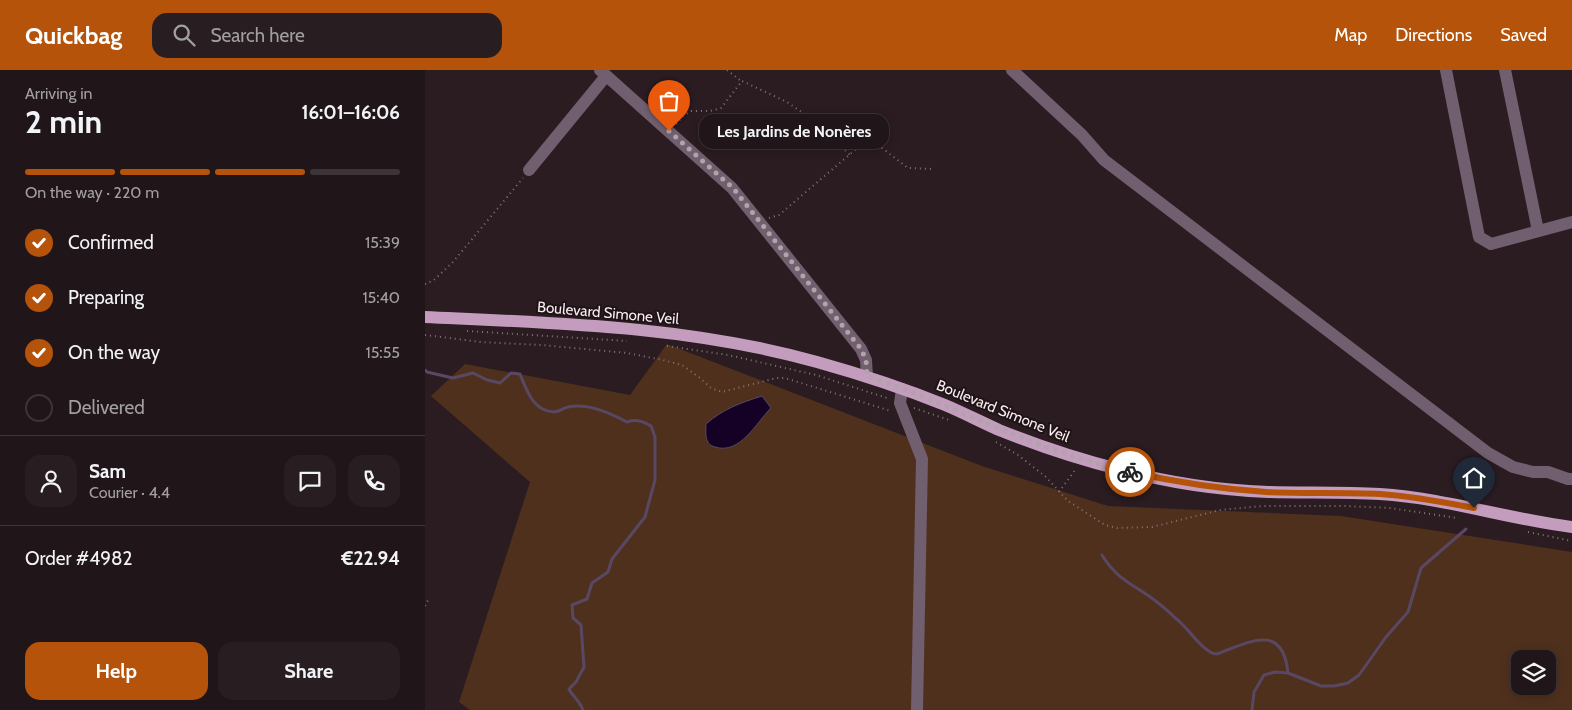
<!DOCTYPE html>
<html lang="en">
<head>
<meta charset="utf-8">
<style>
	body { margin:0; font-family:Cabin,sans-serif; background:#281e22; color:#f1f3f6; height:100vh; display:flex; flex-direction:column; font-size:19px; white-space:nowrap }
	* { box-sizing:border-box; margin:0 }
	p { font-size:16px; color:#a29fa2 }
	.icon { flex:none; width:28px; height:28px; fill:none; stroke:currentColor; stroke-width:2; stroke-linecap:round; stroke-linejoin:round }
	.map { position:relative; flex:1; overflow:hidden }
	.panel { display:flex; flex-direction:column; background:#201519; width:425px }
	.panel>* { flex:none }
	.fabs { position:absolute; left:1086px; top:580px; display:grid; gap:10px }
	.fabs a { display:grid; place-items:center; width:45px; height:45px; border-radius:10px; background:#201519; box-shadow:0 2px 12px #0003,0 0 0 1px #3d3438; font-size:25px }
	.pin { position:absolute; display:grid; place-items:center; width:42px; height:42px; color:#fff; margin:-51px -21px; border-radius:50% 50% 50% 0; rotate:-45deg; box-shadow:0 0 5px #0007 }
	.pin .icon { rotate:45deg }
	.courier { position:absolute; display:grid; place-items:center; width:50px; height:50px; margin:-25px; border:4px solid #b45309; border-radius:50%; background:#fff; color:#222; box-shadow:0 1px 6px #0007 }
	.bubble { position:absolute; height:35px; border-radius:15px; background:#201519; box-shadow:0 2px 12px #0003,0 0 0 1px #3d3438; font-size:16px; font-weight:800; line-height:35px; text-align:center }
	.head em { font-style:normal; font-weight:800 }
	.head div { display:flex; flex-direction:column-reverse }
	.head { display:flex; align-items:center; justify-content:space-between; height:85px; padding:0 25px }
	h1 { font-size:32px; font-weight:800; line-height:38px }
	.bar { display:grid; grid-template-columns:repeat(4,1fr); gap:8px 5px; align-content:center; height:60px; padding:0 25px }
	.bar i { height:6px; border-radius:4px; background:#3d3438 }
	.bar .selected { background:#b45309 }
	.bar p { grid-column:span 4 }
	.line { display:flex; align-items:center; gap:12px; padding:0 25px; border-top:1px solid #3d3438 }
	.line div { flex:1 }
	.round { display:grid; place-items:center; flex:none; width:52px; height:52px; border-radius:15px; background:#281e22 }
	ol { padding:0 25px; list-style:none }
	li { display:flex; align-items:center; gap:15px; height:55px }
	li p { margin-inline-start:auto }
	li .icon { padding:5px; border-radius:50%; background:#b45309; color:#fff; stroke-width:4 }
	li:last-child { color:#a29fa2 }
	li i { width:28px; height:28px; border:2px solid #3d3438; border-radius:50% }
	.button { display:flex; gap:10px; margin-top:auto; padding:10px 25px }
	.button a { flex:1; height:58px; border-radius:15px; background:#b45309; color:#fff; font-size:20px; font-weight:800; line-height:58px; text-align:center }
	.button a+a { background:#281e22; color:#f1f3f6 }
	header { display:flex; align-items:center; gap:30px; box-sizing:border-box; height:70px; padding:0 25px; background:#b45309; color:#fff }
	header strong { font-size:24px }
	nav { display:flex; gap:28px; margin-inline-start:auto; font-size:18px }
	.search { width:350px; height:45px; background:#281e22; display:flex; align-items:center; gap:12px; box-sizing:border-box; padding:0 18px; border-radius:15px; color:#a29fa2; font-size:19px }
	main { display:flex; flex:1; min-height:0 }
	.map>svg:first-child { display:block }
</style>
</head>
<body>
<header>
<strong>Quickbag</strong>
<div class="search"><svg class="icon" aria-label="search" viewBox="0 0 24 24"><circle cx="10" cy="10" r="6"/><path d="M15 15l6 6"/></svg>Search here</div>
<nav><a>Map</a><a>Directions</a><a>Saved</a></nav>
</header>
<main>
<section class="panel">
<div class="head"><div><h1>2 min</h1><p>Arriving in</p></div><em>16:01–16:06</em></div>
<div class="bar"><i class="selected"></i><i class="selected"></i><i class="selected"></i><i></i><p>On the way · 220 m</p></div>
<ol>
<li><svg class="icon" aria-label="check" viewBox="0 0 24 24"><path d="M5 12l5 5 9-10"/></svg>Confirmed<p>15:39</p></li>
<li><svg class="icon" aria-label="check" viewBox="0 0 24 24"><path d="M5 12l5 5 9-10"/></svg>Preparing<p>15:40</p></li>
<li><svg class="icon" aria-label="check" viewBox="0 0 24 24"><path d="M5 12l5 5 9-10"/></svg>On the way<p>15:55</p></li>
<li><i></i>Delivered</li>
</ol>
<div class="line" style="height:90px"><a class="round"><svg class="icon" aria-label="person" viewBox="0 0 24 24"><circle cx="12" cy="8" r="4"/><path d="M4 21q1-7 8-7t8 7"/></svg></a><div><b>Sam</b><p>Courier · 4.4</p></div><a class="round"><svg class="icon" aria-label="chat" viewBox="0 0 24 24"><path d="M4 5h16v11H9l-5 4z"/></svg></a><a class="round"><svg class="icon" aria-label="phone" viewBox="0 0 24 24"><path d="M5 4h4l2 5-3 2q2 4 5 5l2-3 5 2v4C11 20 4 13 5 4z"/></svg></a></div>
<div class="line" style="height:65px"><div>Order #4982</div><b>€22.94</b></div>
<div class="button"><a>Help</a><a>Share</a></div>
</section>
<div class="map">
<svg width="1147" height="640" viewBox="0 0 1147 640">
	<rect width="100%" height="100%" fill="#2a1c21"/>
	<path fill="#4f301d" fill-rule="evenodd" d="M242,274L557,396L683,436L916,446L1147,482V640H45L34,632L105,412L6,326L40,294L205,325ZM1095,589H1122V616H1095Z"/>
	<path fill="#150126" stroke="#594863" d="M337,326L346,338C331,353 315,385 290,377C279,374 281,363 281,354C298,339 315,333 337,326Z"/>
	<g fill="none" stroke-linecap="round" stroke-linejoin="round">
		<g stroke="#594863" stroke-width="3">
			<path d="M0,300L2,302L28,308L48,303L62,310L75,313L86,303L95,304C102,321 108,341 129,342C134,342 138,338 143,337C163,333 185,343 202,352C212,349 217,351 226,356L230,367V410L220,447L187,489L183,502L167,513L162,529L147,535L148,548L156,555L159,597L151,612L144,619C148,627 155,631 158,640"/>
			<path d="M677,485C692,510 710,515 732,532C740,538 748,546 755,552C765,561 780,584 792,584C824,572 858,552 863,603"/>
			<path d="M827,640L829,622L839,605L850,602L863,603L896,616H909L923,613L934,605L961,567L983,542L996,498L1041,459"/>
		</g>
		<g stroke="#82757a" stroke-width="2" stroke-dasharray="1 4" stroke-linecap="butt">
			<path d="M302,0L316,11"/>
			<path d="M238,43L249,29L248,22"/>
			<path d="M251,54L258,46L266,41H285L296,38L317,11L362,32L381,45L425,85"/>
			<path d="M344,148L354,145L444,68L483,98L509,99"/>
			<path d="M0,214L9,210L28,192L98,108"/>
			<path d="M42,261L202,271"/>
			<path d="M0,265L56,272L117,275L202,283L238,290L257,295L275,308L286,318L297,322L351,308H360L466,341"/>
			<path d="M242,276L303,285L391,305L465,329"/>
			<path d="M489,338L524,350"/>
			<path d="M571,372L593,385L621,407L643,431L680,455L692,458L727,457L795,440L837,436H920L965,438L1032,448"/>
			<path d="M634,422L650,400"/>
			<path d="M1103,462L1147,471"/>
			<path d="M0,536L3,530"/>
		</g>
		<g stroke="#715e6e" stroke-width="12">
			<path d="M175,0L307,118L436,279L441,290L442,306"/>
			<path d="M587,0L657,65L679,90L1063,383L1088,397L1108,402H1123L1143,409H1147"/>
			<path d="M1021,0L1054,167L1066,174L1147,152"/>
			<path d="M1080,0L1113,161"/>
			<path d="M104,100L181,6"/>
			<path d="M477,319L475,333L497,389L492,640"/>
		</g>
		<path stroke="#c39cbe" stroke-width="12" d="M0,247C131,253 264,256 392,292C435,304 478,318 520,335C539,343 556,352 574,360C614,376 656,390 697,400C745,413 794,420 843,422C880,423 918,422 955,424C1020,428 1083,449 1147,457"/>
	</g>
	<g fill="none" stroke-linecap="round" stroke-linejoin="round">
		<path stroke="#b0a4a8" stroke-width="5" stroke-dasharray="0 9" d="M244,61L308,118L436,279L441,290L442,306C531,336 614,382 705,402"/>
		<path stroke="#b45309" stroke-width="6" d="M705,402C750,412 795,419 841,422C879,424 917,422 955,424C986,426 1018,432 1049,438"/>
	</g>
	<g text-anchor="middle" stroke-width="4" stroke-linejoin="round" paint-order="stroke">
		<g font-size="15" fill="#f8eef1" stroke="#201317">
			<text transform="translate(183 243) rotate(5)" y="5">Boulevard Simone Veil</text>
			<text transform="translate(578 341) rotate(22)" y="5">Boulevard Simone Veil</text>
		</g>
	</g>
</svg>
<div class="fabs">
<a><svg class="icon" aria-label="layers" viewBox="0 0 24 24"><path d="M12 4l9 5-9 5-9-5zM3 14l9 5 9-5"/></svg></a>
</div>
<div class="pin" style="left:244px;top:61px;background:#ea580c"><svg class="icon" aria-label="bag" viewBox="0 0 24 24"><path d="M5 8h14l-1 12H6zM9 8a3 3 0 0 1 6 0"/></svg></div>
<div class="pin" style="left:1049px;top:438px;background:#1f2937"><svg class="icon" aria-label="home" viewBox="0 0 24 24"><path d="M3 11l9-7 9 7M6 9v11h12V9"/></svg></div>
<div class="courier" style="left:705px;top:402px"><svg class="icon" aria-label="bike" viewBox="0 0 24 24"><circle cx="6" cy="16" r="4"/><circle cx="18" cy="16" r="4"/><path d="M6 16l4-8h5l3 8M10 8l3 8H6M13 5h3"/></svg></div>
<div class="bubble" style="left:274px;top:44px;width:190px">Les Jardins de Nonères</div>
</div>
</main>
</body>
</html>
